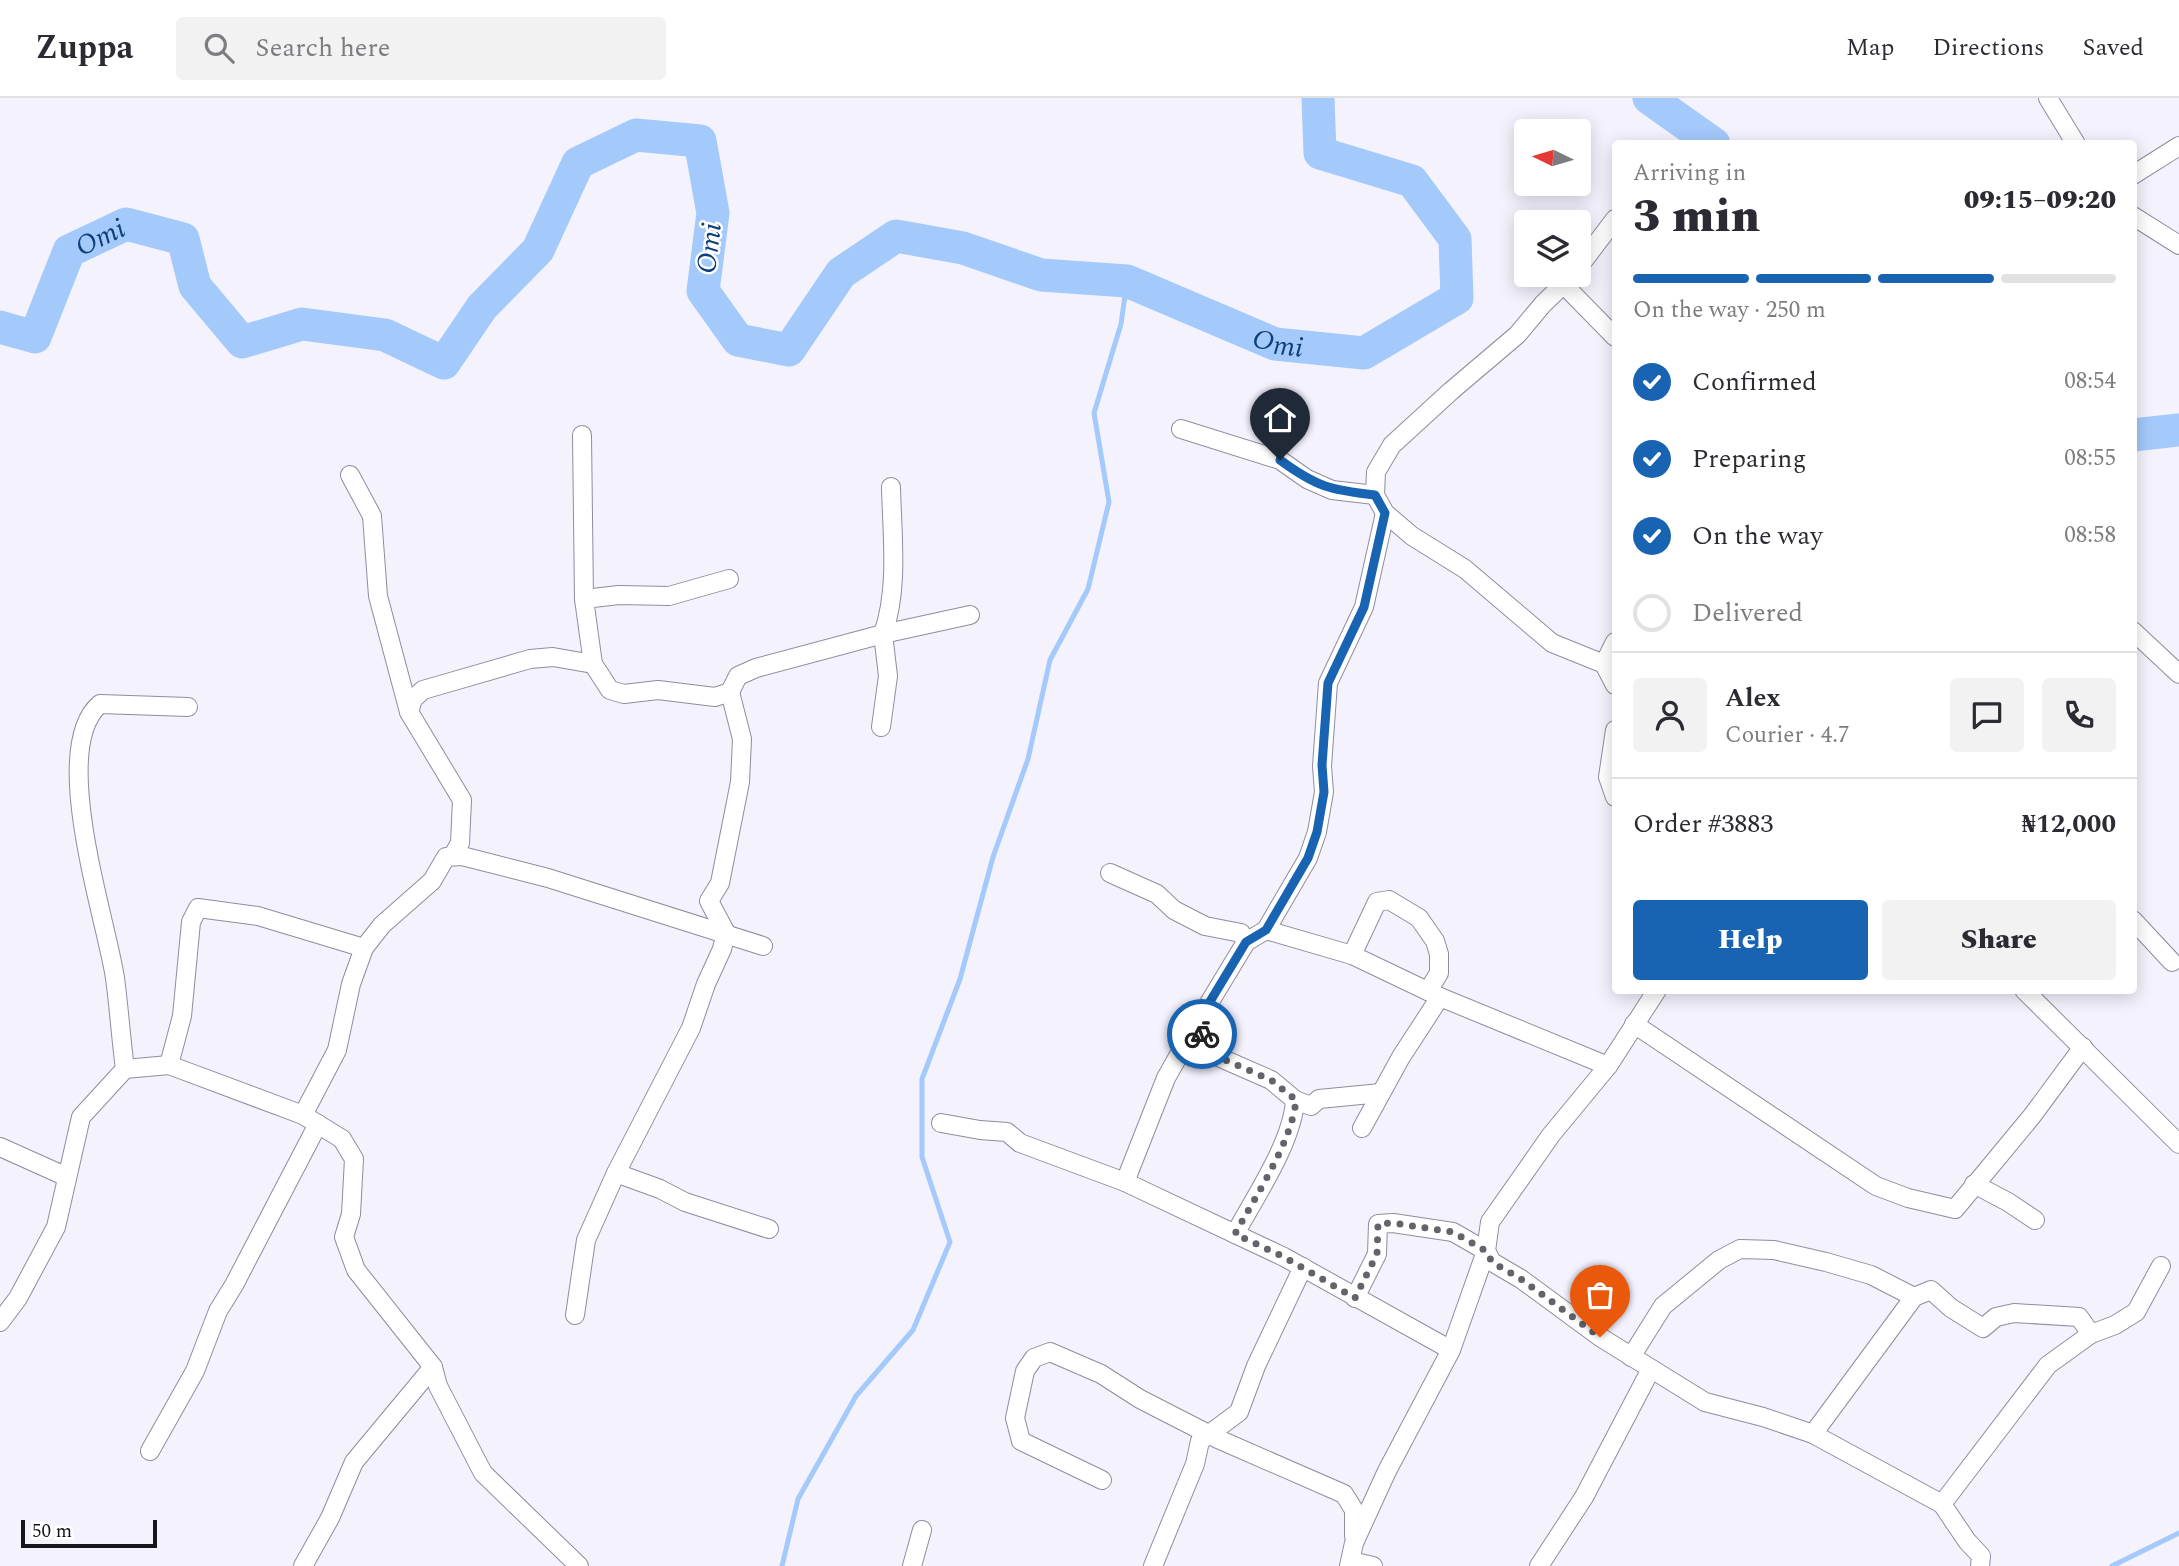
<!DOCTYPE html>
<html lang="en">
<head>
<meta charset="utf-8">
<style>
	body { margin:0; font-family:Spectral,serif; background:#f2f2f3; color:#2b2b33; height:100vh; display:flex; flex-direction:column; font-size:26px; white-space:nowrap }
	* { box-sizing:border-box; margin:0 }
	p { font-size:23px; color:#7c7c81 }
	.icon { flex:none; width:38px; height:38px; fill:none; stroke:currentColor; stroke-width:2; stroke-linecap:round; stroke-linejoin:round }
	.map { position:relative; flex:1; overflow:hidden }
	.panel { position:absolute; left:1612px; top:42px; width:525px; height:854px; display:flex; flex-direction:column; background:#fff; border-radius:7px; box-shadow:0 4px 18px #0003 }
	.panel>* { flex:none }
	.needle { width:46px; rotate:275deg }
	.buttons { position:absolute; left:1514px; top:21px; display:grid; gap:14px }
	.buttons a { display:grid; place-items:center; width:77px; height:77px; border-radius:7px; background:#fff; box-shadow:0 4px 18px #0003; font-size:35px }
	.scale { position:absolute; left:21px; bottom:18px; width:136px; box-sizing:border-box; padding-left:7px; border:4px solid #17161c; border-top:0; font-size:19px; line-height:24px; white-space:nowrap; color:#17161c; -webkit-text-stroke:5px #fff; paint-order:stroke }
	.pin { position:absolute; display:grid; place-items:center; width:60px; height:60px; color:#fff; margin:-72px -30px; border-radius:50% 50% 50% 0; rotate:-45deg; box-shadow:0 0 7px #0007 }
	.pin .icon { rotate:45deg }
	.courier { position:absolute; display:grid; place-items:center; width:70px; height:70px; margin:-35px; border:5px solid #1963b3; border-radius:50%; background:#fff; color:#222; box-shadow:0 2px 9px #0007 }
	.head em { font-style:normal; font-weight:800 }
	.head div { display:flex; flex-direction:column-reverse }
	.head { display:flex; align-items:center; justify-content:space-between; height:119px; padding:0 21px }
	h1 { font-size:46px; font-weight:800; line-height:52px }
	.bar { display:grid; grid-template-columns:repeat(4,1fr); gap:10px 7px; align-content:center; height:84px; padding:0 21px }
	.bar i { height:9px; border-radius:5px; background:#e1e1e2 }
	.bar .active { background:#1963b3 }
	.bar p { grid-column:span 4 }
	.line { display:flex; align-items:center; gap:18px; padding:0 21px; border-top:2px solid #e1e1e2 }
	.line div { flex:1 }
	.round { display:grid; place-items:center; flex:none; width:74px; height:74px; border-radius:7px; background:#f2f2f3 }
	ol { padding:0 21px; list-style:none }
	li { display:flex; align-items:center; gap:21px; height:77px }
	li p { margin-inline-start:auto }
	li .icon { padding:7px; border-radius:50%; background:#1963b3; color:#fff; stroke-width:4 }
	li:last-child { color:#7c7c81 }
	li i { width:38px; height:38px; border:4px solid #e1e1e2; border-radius:50% }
	.primary-button { display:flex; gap:14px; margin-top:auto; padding:14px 21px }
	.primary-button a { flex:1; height:80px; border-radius:7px; background:#1963b3; color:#fff; font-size:28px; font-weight:800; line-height:80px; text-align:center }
	.primary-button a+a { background:#f2f2f3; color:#2b2b33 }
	header { display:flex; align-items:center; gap:42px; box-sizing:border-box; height:98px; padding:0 35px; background:#fff; border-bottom:2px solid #e1e1e2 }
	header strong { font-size:33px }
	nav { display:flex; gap:38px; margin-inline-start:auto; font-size:24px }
	.search { width:490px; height:63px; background:#f2f2f3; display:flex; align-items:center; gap:18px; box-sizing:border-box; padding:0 24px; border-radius:7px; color:#7c7c81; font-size:26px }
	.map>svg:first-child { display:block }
</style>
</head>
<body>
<header>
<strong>Zuppa</strong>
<div class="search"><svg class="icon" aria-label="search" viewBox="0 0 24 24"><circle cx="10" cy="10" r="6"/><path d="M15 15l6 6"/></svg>Search here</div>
<nav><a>Map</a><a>Directions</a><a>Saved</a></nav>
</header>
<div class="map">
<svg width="2179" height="1468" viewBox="0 0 2179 1468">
	<rect width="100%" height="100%" fill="#f3f2fd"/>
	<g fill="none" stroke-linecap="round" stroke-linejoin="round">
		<g stroke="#a4c9fb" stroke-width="5">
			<path d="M782,1468L798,1401L856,1298L913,1232L950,1144L922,1059V981L960,881L993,759L1028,661L1050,562L1088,491L1109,404L1094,315L1121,226L1127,183"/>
			<path d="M2112,1468L2179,1435"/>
		</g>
		<g stroke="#a4c9fb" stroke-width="33">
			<path d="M1649,0L1714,46"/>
			<path id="s1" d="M0,229L35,239L69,153L126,126L183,141L195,188L242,244L302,226L385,237L444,265L482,209L538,152L578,65L636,37L700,43L713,115L703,193L738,242L789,252L841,175L896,138L963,150L1041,177L1127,183L1275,246L1364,255L1457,200L1455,141L1412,83L1320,55L1318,0"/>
			<path d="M2133,337L2179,332"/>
		</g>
		<defs>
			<g id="minor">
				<path d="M2048,0L2076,46"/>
				<path d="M2133,77L2179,48"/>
				<path d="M2133,118L2179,147"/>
				<path d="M1578,170L1615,121"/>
				<path d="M1565,177L1564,187L1615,239"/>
				<path d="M1573,177L1543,206L1517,237L1451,293L1392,347L1376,374L1375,397L1385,415L1412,438L1465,471L1552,545L1604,566L1615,587"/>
				<path d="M1181,331L1280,362L1307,381L1332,392L1375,397"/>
				<path d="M582,337L584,501L593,566"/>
				<path d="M350,377L372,418L378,498L409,614L462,702L460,745L453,757"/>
				<path d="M891,389C892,437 899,490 883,536L970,517"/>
				<path d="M584,501L619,497L669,498L729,481"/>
				<path d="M2133,533L2179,576"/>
				<path d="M1604,566L1615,544"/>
				<path d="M409,614L413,601L423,592L530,561L553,559L593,566L610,592L624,596L658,592L715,599L730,594L738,578L756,570L883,536L888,578L881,629"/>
				<path d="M1615,632L1608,679L1615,699"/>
				<path d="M1110,775L1157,796L1174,812L1205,828L1241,835L1246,844"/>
				<path d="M2133,822L2172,864"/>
				<path d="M1266,832L1308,760L1317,734L1324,694L1322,668L1328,585L1364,509L1385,415"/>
				<path d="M1352,857L1377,804L1389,802L1419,820L1435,843L1439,856V875L1428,893"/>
				<path d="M2024,892L2179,1046"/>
				<path d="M1197,925L1214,957L1271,982L1295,1002C1293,1043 1255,1099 1235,1136"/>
				<path d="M1634,926L1876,1088L1908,1100L1955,1111L2032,1018L2083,949"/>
				<path d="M169,967L182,918L191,824L198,810L258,818L364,850"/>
				<path d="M125,971C121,941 119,910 115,880C106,820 48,650 100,606L188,609"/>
				<path d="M1295,1002L1311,1008L1319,1001L1381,995"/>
				<path d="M303,1017L337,952L351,886L364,850L382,827L432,783L446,759L462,758L548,780L763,848"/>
				<path d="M941,1025L980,1032L1007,1034L1020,1045L1125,1084L1284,1159L1451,1252"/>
				<path d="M1362,1030L1401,959L1440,899"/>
				<path d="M0,1049L67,1079"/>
				<path d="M616,1075L660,1091L685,1104L769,1131"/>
				<path d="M1125,1084L1166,980L1197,925L1246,844L1266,832L1352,857L1440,899L1608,968"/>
				<path d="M1974,1086L2008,1104L2035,1122"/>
				<path d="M1355,1200L1377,1156L1378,1126L1393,1125L1453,1134L1486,1153L1492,1164L1521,1181L1600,1239L1705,1304L1763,1319L1813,1336L1942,1406L1967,1443L1981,1458L1980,1468"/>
				<path d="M575,1217L586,1142L616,1075L691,930L706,886L722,851L726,835L709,803L720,785L740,684L742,641L730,594"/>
				<path d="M0,1224L18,1200L56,1129L81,1019L125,971L169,967L303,1017L342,1041L354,1061L351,1116L344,1139L356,1172L433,1269L438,1288L483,1375L579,1468"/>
				<path d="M1631,1259L1663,1208L1719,1162L1740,1151L1774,1152L1826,1164L1871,1177L1914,1199"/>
				<path d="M1813,1336L1914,1199L1931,1192L1951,1210L1983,1230L1996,1219L2014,1215L2079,1219L2091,1236L2115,1227L2136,1214L2161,1168"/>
				<path d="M150,1353L195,1273L218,1213L234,1187L318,1026"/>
				<path d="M1102,1382L1021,1343L1015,1320L1025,1273L1034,1260L1050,1254L1101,1276L1140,1301L1218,1341L1344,1396L1354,1412V1438"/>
				<path d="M1942,1406L2048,1267L2091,1236"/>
				<path d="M1351,1463L1373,1468"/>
				<path d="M303,1468L330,1420L354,1364L433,1269"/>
				<path d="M912,1468L922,1432"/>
				<path d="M1153,1468L1195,1366L1200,1343L1239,1314L1256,1268L1303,1169"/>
				<path d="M1349,1468L1354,1445L1387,1373L1451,1252L1486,1153L1490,1124L1551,1037L1608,968L1657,892"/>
				<path d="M1539,1468L1584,1399L1651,1271"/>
			</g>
		</defs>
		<use href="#minor" stroke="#8f8d9d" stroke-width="20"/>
		<use href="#minor" stroke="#fff" stroke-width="18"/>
	</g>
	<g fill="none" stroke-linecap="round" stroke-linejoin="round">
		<path stroke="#64636b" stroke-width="7" stroke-dasharray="0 12.6" d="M1202,936L1214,957L1271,982L1296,1002C1292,1044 1255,1099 1235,1136L1284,1159L1355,1200L1377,1156L1378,1126L1393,1125L1453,1134L1486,1153L1492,1164L1521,1181L1600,1239"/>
		<path stroke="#1963b3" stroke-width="9" d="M1202,936L1197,925L1246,844L1266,832L1308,760L1317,734L1324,694L1322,667L1328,585L1364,509L1385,415L1375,397C1330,392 1317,389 1280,362"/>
	</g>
	<g text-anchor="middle" stroke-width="5" stroke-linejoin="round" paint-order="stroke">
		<g font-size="28" font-style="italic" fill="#0e3f79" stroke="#fff">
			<text dy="10" stroke="none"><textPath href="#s1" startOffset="163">Omi</textPath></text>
			<text transform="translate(708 150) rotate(-83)" y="10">Omi</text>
			<text dy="10" stroke="none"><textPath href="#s1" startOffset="1780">Omi</textPath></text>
		</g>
	</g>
</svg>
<div class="buttons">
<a><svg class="needle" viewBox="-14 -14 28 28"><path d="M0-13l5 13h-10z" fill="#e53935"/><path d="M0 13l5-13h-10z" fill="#7c7c81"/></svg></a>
<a><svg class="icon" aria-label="layers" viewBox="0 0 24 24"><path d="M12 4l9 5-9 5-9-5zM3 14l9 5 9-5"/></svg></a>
</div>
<div class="scale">50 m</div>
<div class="pin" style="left:1600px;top:1239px;background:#ea580c"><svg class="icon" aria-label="bag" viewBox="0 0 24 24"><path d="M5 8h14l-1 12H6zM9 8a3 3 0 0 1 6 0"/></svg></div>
<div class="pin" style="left:1280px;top:362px;background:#1f2937"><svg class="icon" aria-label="home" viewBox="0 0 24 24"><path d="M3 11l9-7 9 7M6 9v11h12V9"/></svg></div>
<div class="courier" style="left:1202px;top:936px"><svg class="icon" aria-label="bike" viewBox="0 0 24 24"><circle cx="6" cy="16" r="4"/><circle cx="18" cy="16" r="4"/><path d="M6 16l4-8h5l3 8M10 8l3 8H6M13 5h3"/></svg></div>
<section class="panel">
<div class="head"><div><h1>3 min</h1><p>Arriving in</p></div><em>09:15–09:20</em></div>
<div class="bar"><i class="active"></i><i class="active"></i><i class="active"></i><i></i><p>On the way · 250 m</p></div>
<ol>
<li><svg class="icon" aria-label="check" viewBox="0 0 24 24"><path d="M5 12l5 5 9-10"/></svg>Confirmed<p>08:54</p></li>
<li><svg class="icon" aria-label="check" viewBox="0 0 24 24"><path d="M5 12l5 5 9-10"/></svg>Preparing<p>08:55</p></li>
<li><svg class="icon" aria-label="check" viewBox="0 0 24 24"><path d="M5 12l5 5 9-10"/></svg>On the way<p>08:58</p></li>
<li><i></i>Delivered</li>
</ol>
<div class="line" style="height:126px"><a class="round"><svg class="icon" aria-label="person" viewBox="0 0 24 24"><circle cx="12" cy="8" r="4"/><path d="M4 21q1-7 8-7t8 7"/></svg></a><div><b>Alex</b><p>Courier · 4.7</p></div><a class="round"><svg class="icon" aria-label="chat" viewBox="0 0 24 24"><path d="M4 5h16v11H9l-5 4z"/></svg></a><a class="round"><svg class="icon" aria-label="phone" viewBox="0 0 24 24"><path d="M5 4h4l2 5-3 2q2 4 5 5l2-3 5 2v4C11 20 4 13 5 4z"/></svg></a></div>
<div class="line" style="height:91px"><div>Order #3883</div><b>₦12,000</b></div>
<div class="primary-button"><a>Help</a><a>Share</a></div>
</section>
</div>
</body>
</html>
